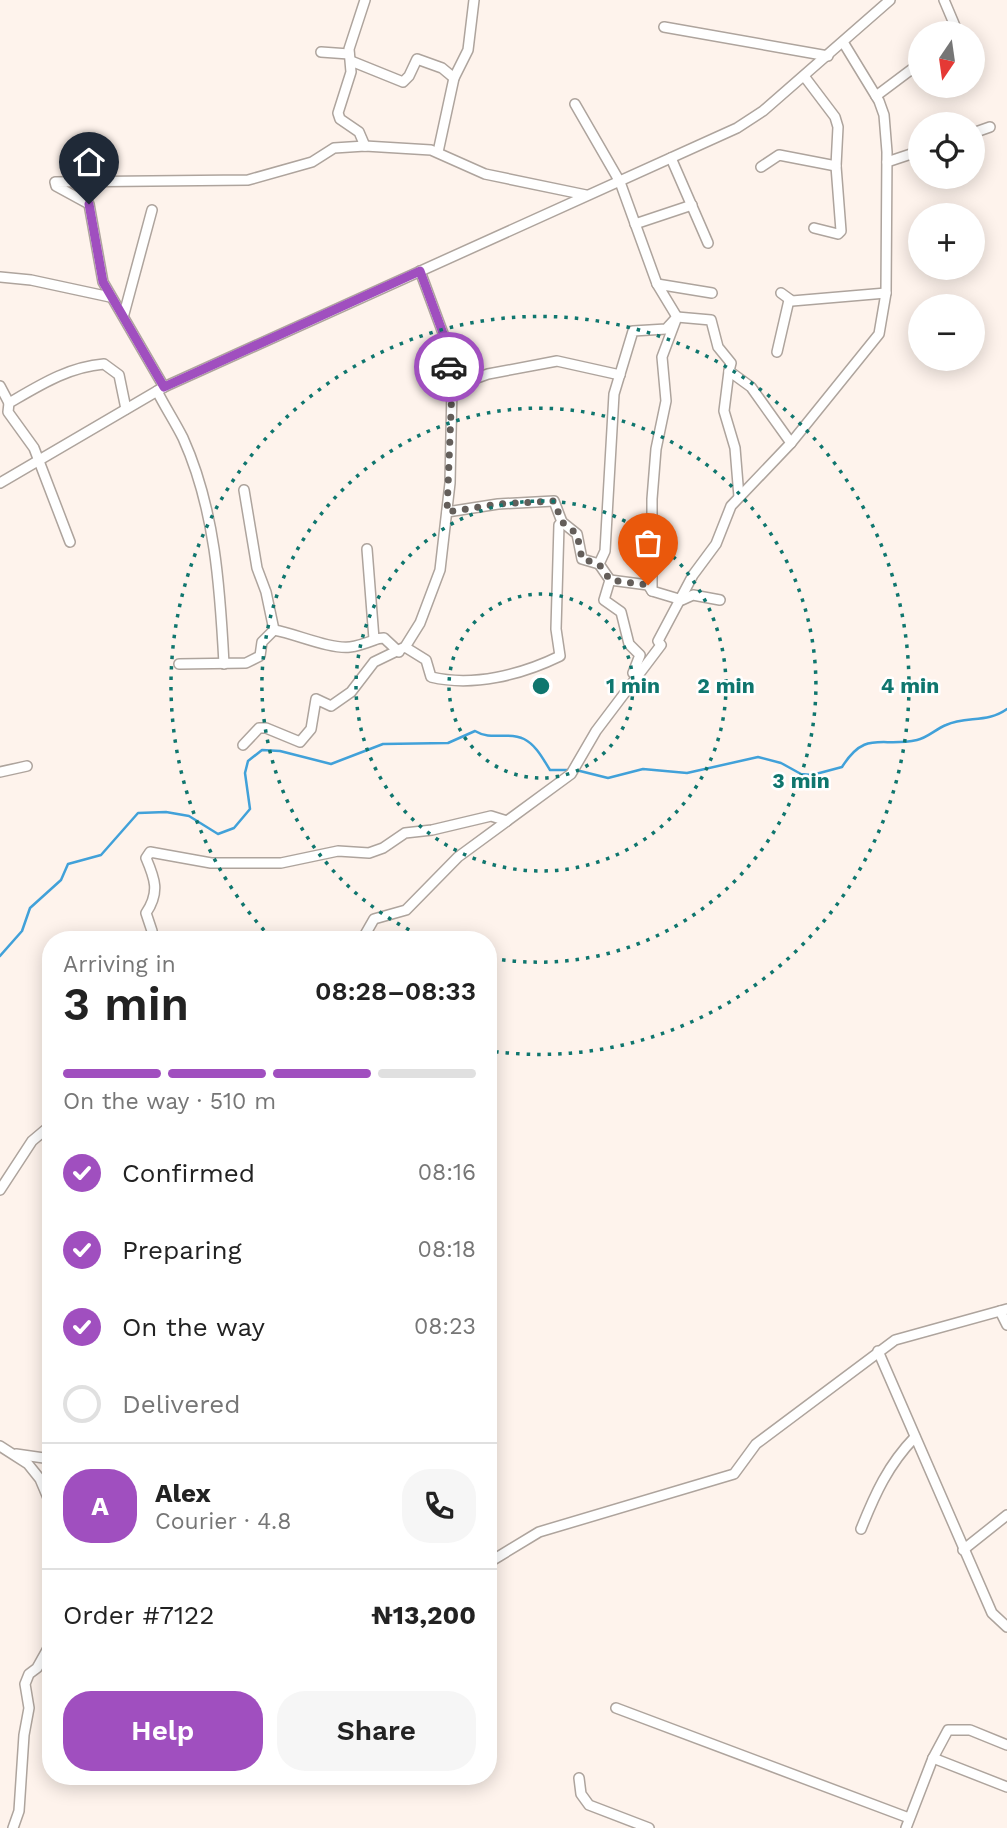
<!DOCTYPE html>
<html lang="en">
<head>
<meta charset="utf-8">
<style>
	body { margin:0; font-family:"Work Sans",sans-serif; background:#f6f6f6; color:#222; height:100vh; display:flex; flex-direction:column; font-size:26px; white-space:nowrap }
	* { box-sizing:border-box; margin:0 }
	p { font-size:23px; color:#767676 }
	.icon { flex:none; width:38px; height:38px; fill:none; stroke:currentColor; stroke-width:2; stroke-linecap:round; stroke-linejoin:round }
	.map { position:relative; flex:1; overflow:hidden }
	.panel { position:absolute; left:42px; top:931px; width:455px; height:854px; display:flex; flex-direction:column; background:#fff; border-radius:28px; box-shadow:0 4px 18px #0003 }
	.panel>* { flex:none }
	.needle { width:46px; rotate:193deg }
	.controls { position:absolute; left:908px; top:21px; display:grid; gap:14px }
	.controls a { display:grid; place-items:center; width:77px; height:77px; border-radius:50%; background:#fff; box-shadow:0 4px 18px #0003; font-size:35px }
	.pin { position:absolute; display:grid; place-items:center; width:60px; height:60px; color:#fff; margin:-72px -30px; border-radius:50% 50% 50% 0; rotate:-45deg; box-shadow:0 0 7px #0007 }
	.pin .icon { rotate:45deg }
	.courier { position:absolute; display:grid; place-items:center; width:70px; height:70px; margin:-35px; border:5px solid #a04fbf; border-radius:50%; background:#fff; color:#222; box-shadow:0 2px 9px #0007 }
	.head em { font-style:normal; font-weight:600 }
	.head div { display:flex; flex-direction:column-reverse }
	.head { display:flex; align-items:center; justify-content:space-between; height:119px; padding:0 21px }
	h1 { font-size:46px; font-weight:600; line-height:52px }
	.bar { display:grid; grid-template-columns:repeat(4,1fr); gap:10px 7px; align-content:center; height:84px; padding:0 21px }
	.bar i { height:9px; border-radius:5px; background:#e0e0e0 }
	.bar .selected { background:#a04fbf }
	.bar p { grid-column:span 4 }
	.line { display:flex; align-items:center; gap:18px; padding:0 21px; border-top:2px solid #e0e0e0 }
	.line div { flex:1 }
	.round { display:grid; place-items:center; flex:none; width:74px; height:74px; border-radius:28px; background:#f6f6f6 }
	ol { padding:0 21px; list-style:none }
	li { display:flex; align-items:center; gap:21px; height:77px }
	li p { margin-inline-start:auto }
	li .icon { padding:7px; border-radius:50%; background:#a04fbf; color:#fff; stroke-width:4 }
	li:last-child { color:#767676 }
	li i { width:38px; height:38px; border:4px solid #e0e0e0; border-radius:50% }
	.action { display:flex; gap:14px; margin-top:auto; padding:14px 21px }
	.action a { flex:1; height:80px; border-radius:28px; background:#a04fbf; color:#fff; font-size:28px; font-weight:600; line-height:80px; text-align:center }
	.action a+a { background:#f6f6f6; color:#222 }
	.map>svg:first-child { display:block }
</style>
</head>
<body>
<div class="map">
<svg width="1007" height="1828" viewBox="0 0 1007 1828">
	<rect width="100%" height="100%" fill="#fef3ec"/>
	<g fill="none" stroke-linecap="round" stroke-linejoin="round">
		<g stroke="#41a1d9" stroke-width="2.5">
			<path d="M576,770L608,778L643,769L687,773L758,757L781,763L801,774L812,775L842,767C866,729 881,748 917,740C927,738 936,729 946,725C966,716 988,723 1007,709"/>
			<path d="M0,956L22,931L30,908L61,880L68,864L101,855L138,813L166,812L189,816L218,834L234,828L250,809L245,773L248,761L262,750L280,751L331,764L383,744L448,743L475,731C491,741 508,731 524,739C536,745 543,759 550,770H570"/>
		</g>
		<defs>
			<g id="minor">
				<path d="M944,0L958,33"/>
				<path d="M664,27L828,56"/>
				<path d="M321,52L349,54"/>
				<path d="M351,61L403,82L409,76L417,59L442,68L454,78"/>
				<path d="M804,76L835,117L838,127L836,166L841,231L838,234L814,228"/>
				<path d="M876,96L920,63"/>
				<path d="M575,104L620,182L657,284"/>
				<path d="M973,133L990,127"/>
				<path d="M365,146L359,132L340,119L338,113L351,72L349,49L365,0"/>
				<path d="M438,152L454,78L468,50L474,0"/>
				<path d="M671,158L708,243"/>
				<path d="M887,162L920,151"/>
				<path d="M761,167L779,155L836,166"/>
				<path d="M635,224L692,205"/>
				<path d="M0,277L31,280L110,297"/>
				<path d="M781,293L792,301L886,293"/>
				<path d="M124,314L152,210"/>
				<path d="M677,317L711,320L718,347L731,363L729,371L751,387L791,443"/>
				<path d="M777,352L789,300"/>
				<path d="M729,371L724,411L735,448L739,497"/>
				<path d="M0,386L9,403"/>
				<path d="M164,387L103,282L89,204L56,186L55,182L248,180L312,162L334,148L365,146L431,150L485,174L586,195"/>
				<path d="M452,387L488,374L557,361L620,375"/>
				<path d="M157,391C165,407 175,422 183,438C215,509 220,587 224,664"/>
				<path d="M0,483L164,387L737,128L763,111L890,0"/>
				<path d="M244,490L257,568L266,592L274,630"/>
				<path d="M447,512L498,504L554,501L562,522L577,534L582,559L599,564"/>
				<path d="M70,542L34,448L8,412L9,403C40,385 68,367 104,364L119,375L126,409"/>
				<path d="M367,549L374,639L384,638L399,652"/>
				<path d="M610,580L648,585L652,591L682,600L693,595L720,600"/>
				<path d="M652,591V499L656,449L666,401L662,357L677,317L657,284L712,293"/>
				<path d="M274,630C297,634 328,649 350,647C359,646 369,642 377,639"/>
				<path d="M405,647L426,660L431,677C473,687 521,675 560,656L556,629L559,525L562,522"/>
				<path d="M179,664L246,663L260,656L262,642L274,630"/>
				<path d="M633,673L640,655L629,644L621,612L604,600L610,580L599,564L605,551L614,394L633,331L666,329L677,317"/>
				<path d="M243,745L259,728H266L300,742L311,729L316,699L331,706L351,692L374,662L405,647L420,623L440,570L450,483L452,387L444,336L420,271"/>
				<path d="M0,772L27,766"/>
				<path d="M150,940L152,931L146,913C160,892 155,879 146,858L150,852L211,863H281L338,851L369,853L383,848L405,833L432,830L491,816L507,821"/>
				<path d="M362,940L374,919L406,910L458,857L571,774L596,731L661,645L658,641L693,575L716,544L731,506L791,443L879,334L886,293L887,152L884,115L879,101L843,42"/>
				<path d="M0,1190L32,1141L51,1125"/>
				<path d="M1000,1311L1007,1325"/>
				<path d="M878,1351L992,1613L1007,1627"/>
				<path d="M0,1446L28,1464L40,1479L51,1505"/>
				<path d="M16,1454L44,1458L51,1462"/>
				<path d="M861,1529C875,1494 888,1465 915,1437"/>
				<path d="M963,1550L1007,1515"/>
				<path d="M488,1563L539,1532L734,1474L756,1444L895,1340L1007,1309"/>
				<path d="M616,1708L909,1818"/>
				<path d="M933,1758L1007,1787"/>
				<path d="M579,1778L581,1794L589,1805L649,1828"/>
				<path d="M13,1828L19,1811L24,1735L29,1708L25,1684L29,1674L37,1668L51,1643"/>
				<path d="M906,1828L933,1758L948,1730H970L1007,1745"/>
			</g>
		</defs>
		<use href="#minor" stroke="#aea49d" stroke-width="12"/>
		<use href="#minor" stroke="#fff" stroke-width="9"/>
	</g>
	<g fill="none" stroke-linecap="round" stroke-linejoin="round">
		<path stroke="#645e5a" stroke-width="7" stroke-dasharray="0 12.6" d="M449,367L452,387L447,512L498,504L554,501L562,522L577,534L582,559L599,564L610,580L648,585"/>
		<path stroke="#a04fbf" stroke-width="9" d="M89,204L103,282L164,387L420,271L444,336L449,367"/>
	</g>
	<g fill="none" stroke="#0f766e" stroke-width="3.5" stroke-dasharray="3.5 7">
		<circle cx="541" cy="686" r="92"/>
		<circle cx="541" cy="686" r="185"/>
		<path d="M428 939A277 277 0 1 1 491 958"/>
		<path d="M271 938A369 369 0 1 1 490 1051"/>
	</g>
	<circle cx="541" cy="686" r="10" fill="#0f766e" stroke="#fff" stroke-width="3.5"/>
	<g font-size="21" text-anchor="middle" font-weight="bold" fill="#0f766e" stroke="#fff" stroke-width="5" stroke-linejoin="round" paint-order="stroke">
		<text x="633" y="693">1 min</text>
		<text x="726" y="693">2 min</text>
		<text x="910" y="693">4 min</text>
		<text x="801" y="788">3 min</text>
	</g>
</svg>
<div class="controls">
<a><svg class="needle" viewBox="-14 -14 28 28"><path d="M0-13l5 13h-10z" fill="#e53935"/><path d="M0 13l5-13h-10z" fill="#767676"/></svg></a>
<a><svg class="icon" aria-label="locate" viewBox="0 0 24 24"><circle cx="12" cy="12" r="6"/><path d="M12 2v4M12 18v4M2 12h4M18 12h4"/></svg></a>
<a>+</a>
<a>−</a>
</div>
<div class="pin" style="left:648px;top:585px;background:#ea580c"><svg class="icon" aria-label="bag" viewBox="0 0 24 24"><path d="M5 8h14l-1 12H6zM9 8a3 3 0 0 1 6 0"/></svg></div>
<div class="pin" style="left:89px;top:204px;background:#1f2937"><svg class="icon" aria-label="home" viewBox="0 0 24 24"><path d="M3 11l9-7 9 7M6 9v11h12V9"/></svg></div>
<div class="courier" style="left:449px;top:367px"><svg class="icon" aria-label="car" viewBox="0 0 24 24"><path d="M5 17H2v-5l4-1 3-4h7l3 4 3 1v5h-3M9 17h6M6 11h13"/><circle cx="7" cy="17" r="2"/><circle cx="17" cy="17" r="2"/></svg></div>
<section class="panel">
<div class="head"><div><h1>3 min</h1><p>Arriving in</p></div><em>08:28–08:33</em></div>
<div class="bar"><i class="selected"></i><i class="selected"></i><i class="selected"></i><i></i><p>On the way · 510 m</p></div>
<ol>
<li><svg class="icon" aria-label="check" viewBox="0 0 24 24"><path d="M5 12l5 5 9-10"/></svg>Confirmed<p>08:16</p></li>
<li><svg class="icon" aria-label="check" viewBox="0 0 24 24"><path d="M5 12l5 5 9-10"/></svg>Preparing<p>08:18</p></li>
<li><svg class="icon" aria-label="check" viewBox="0 0 24 24"><path d="M5 12l5 5 9-10"/></svg>On the way<p>08:23</p></li>
<li><i></i>Delivered</li>
</ol>
<div class="line" style="height:126px"><b class="round" style="background:#a04fbf;color:#fff">A</b><div><b>Alex</b><p>Courier · 4.8</p></div><a class="round"><svg class="icon" aria-label="phone" viewBox="0 0 24 24"><path d="M5 4h4l2 5-3 2q2 4 5 5l2-3 5 2v4C11 20 4 13 5 4z"/></svg></a></div>
<div class="line" style="height:91px"><div>Order #7122</div><b>₦13,200</b></div>
<div class="action"><a>Help</a><a>Share</a></div>
</section>
</div>
</body>
</html>
